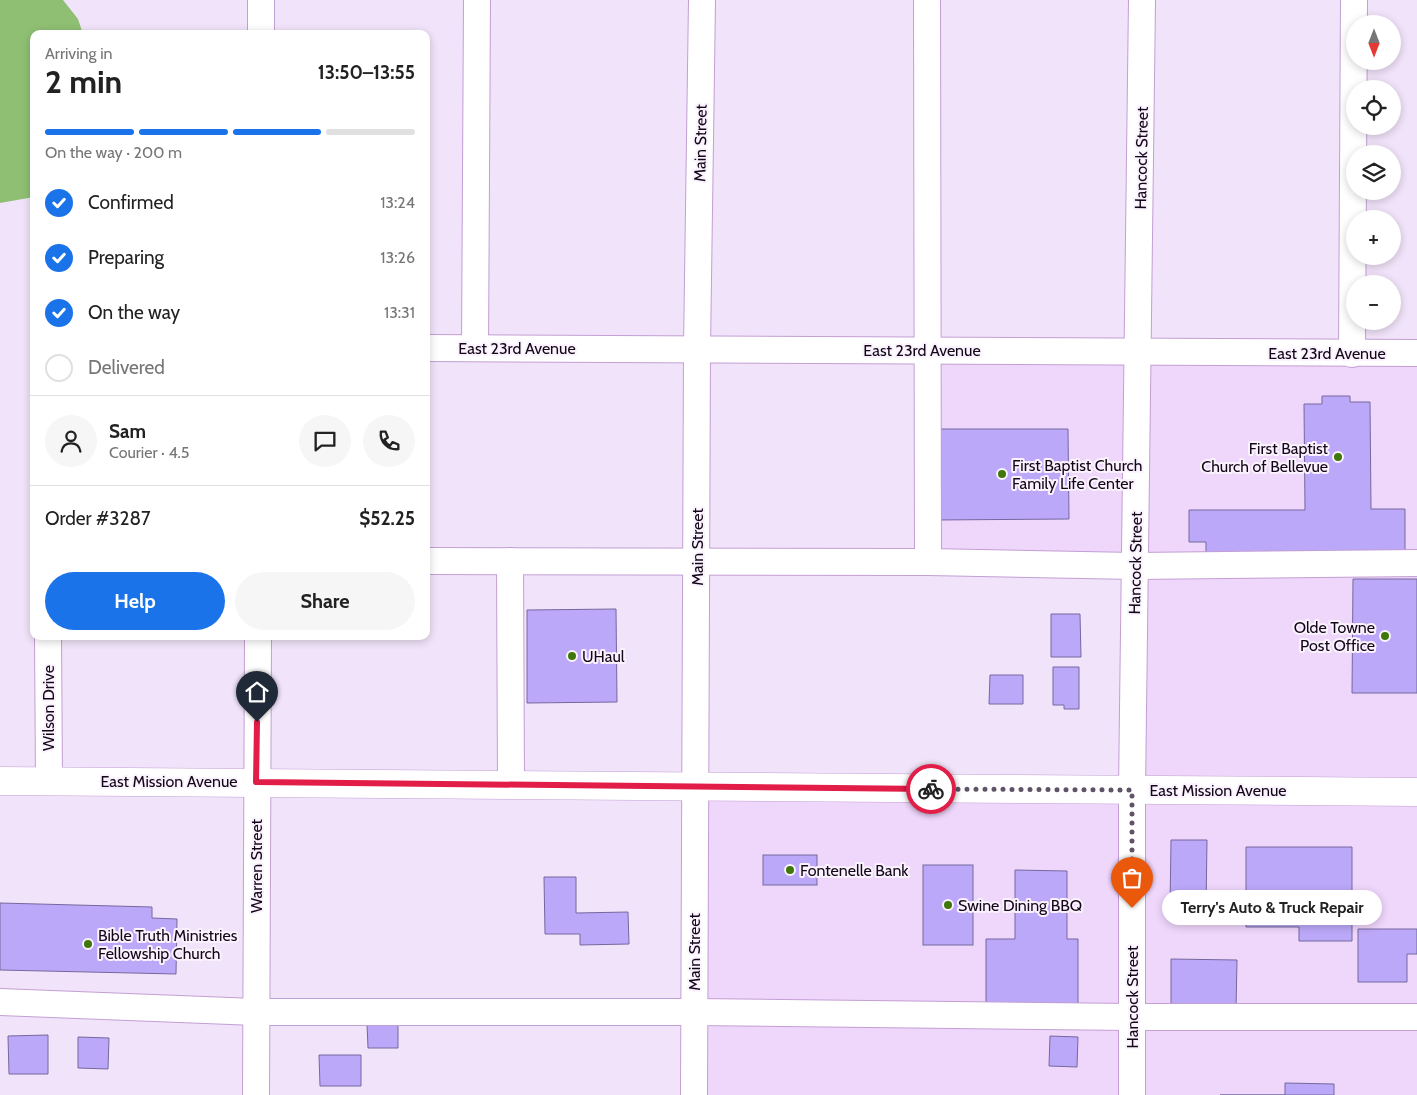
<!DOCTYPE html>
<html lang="en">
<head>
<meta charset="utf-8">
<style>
	body { margin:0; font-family:Cabin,sans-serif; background:#f6f6f6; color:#222; height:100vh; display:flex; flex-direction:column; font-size:19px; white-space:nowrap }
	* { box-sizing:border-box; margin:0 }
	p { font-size:16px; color:#767676 }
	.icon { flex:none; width:28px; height:28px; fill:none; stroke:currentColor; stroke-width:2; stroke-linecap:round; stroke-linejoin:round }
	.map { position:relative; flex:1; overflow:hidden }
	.sheet { position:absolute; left:30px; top:30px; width:400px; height:610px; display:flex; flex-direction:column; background:#fff; border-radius:10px; box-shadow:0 2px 8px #0003 }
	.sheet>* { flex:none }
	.needle { width:32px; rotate:180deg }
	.tools { position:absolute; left:1346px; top:15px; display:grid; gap:10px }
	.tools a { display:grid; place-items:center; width:55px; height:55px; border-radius:50%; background:#fff; box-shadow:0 2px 8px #0003; font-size:25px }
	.pin { position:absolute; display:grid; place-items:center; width:42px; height:42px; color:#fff; margin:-51px -21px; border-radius:50% 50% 50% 0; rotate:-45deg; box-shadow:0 0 5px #0007 }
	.pin .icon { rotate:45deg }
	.courier { position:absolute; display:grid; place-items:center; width:50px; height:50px; margin:-25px; border:4px solid #e11d48; border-radius:50%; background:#fff; color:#222; box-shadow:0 1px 6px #0007 }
	.bubble { position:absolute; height:35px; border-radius:18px; background:#fff; box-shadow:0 2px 8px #0003; font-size:16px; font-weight:700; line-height:35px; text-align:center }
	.overview em { font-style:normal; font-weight:700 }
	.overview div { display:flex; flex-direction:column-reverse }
	.overview { display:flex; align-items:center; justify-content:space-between; height:85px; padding:0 15px }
	h1 { font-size:32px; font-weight:700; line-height:38px }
	.bar { display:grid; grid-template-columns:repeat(4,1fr); gap:8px 5px; align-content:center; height:60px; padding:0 15px }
	.bar i { height:6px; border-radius:4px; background:#e0e0e0 }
	.bar .current { background:#1a73e8 }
	.bar p { grid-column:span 4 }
	.line { display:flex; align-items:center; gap:12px; padding:0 15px; border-top:1px solid #e0e0e0 }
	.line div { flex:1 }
	.round { display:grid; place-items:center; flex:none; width:52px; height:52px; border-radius:26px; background:#f6f6f6 }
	ol { padding:0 15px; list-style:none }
	li { display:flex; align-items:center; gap:15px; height:55px }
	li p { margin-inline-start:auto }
	li .icon { padding:5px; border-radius:50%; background:#1a73e8; color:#fff; stroke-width:4 }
	li:last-child { color:#767676 }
	li i { width:28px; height:28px; border:2px solid #e0e0e0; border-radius:50% }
	.action { display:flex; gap:10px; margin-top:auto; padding:10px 15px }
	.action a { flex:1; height:58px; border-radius:30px; background:#1a73e8; color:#fff; font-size:20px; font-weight:700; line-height:58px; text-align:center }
	.action a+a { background:#f6f6f6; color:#222 }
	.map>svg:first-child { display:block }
</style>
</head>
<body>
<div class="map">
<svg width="1417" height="1095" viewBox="0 0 1417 1095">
	<rect width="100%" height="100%" fill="#f1e3f9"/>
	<path fill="#efd6fb" d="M926,350L1417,352V1095H694V787L1132,790L1135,567L928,562Z"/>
	<path fill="#8fbf73" d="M0,0H63L78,19L83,34H34V197L0,203Z"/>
	<g fill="#bca8f9" stroke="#75689e">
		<path d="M1322,396H1350V402H1370L1371,509H1405V554L1206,555V542H1189V510H1305L1304,404H1322Z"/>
		<path d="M934,429H1068L1069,519L935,520Z"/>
		<path d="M1353,579H1417V693H1352Z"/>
		<path d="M616,609L617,702L527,703V610Z"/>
		<path d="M1051,614H1080L1081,657H1051Z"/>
		<path d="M1053,667H1079V709H1064V705H1053Z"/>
		<path d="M990,675H1023V704H989Z"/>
		<path d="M1171,840H1207L1206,907H1170Z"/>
		<path d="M1246,847H1352V941H1299V927H1246Z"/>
		<rect x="763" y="855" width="54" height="30"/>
		<rect x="923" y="865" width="50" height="80"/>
		<path d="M1015,870L1067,871V939H1078V1005L986,1004V939H1015Z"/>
		<path d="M544,877H576V913L628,912L629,944L580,945V934H545Z"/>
		<path d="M0,903L152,907V918L177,919L176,974L0,970Z"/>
		<path d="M1358,929H1417V954H1407V982H1358Z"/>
		<path d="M1171,959L1237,960L1236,1009H1171Z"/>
		<path d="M398,1023V1048H368L367,1024Z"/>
		<path d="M48,1035V1074H9L8,1036Z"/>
		<path d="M1050,1036L1078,1037L1077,1067L1049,1066Z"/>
		<path d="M78,1037L109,1038L108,1069L78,1068Z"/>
		<path d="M319,1055H361V1086H320Z"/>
		<path d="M1285,1083L1334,1084V1095H1220H1285Z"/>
	</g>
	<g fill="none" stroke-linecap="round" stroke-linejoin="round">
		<defs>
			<g id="minor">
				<path d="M927,0L928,562"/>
				<path d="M261,34V0"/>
				<path d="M426,348L1417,353"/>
				<path d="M475,348L477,0"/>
				<path d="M1352,354L1354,0"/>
				<path d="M426,561L928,562L1135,566L1417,563"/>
				<path d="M510,561L511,784"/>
				<path d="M48,636L49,780"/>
				<path d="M0,1002L257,1012H694L1132,1017H1417"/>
				<path d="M256,1095L258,636"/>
				<path d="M694,1095L697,349L702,0"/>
				<path d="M1132,1095V790L1142,0"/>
			</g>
			<path id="major" d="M0,781L1417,792"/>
		</defs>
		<use href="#minor" stroke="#c39fd3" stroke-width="28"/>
		<use href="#major" stroke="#c39fd3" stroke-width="29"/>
		<use href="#minor" stroke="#fff" stroke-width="26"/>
		<use href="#major" stroke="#fff" stroke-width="28"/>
	</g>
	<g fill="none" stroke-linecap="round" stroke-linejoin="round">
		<path stroke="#615367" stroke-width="5" stroke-dasharray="0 9" d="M931,789L1132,790V908"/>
		<path stroke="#e11d48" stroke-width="6" d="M257,722L256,782L931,789"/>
	</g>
	<g fill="#3f770b" stroke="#faf3fe" stroke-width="2">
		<circle cx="1338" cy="457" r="5"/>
		<circle cx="1002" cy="474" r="5"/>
		<circle cx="1385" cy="636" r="5"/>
		<circle cx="572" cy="656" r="5"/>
		<circle cx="790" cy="870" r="5"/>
		<circle cx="948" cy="905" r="5"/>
		<circle cx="88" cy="944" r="5"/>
	</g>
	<g text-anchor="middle" stroke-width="4" stroke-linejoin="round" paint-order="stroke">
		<g font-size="16" fill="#130618" stroke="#faf3fe">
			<text transform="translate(700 143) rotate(-89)" y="6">Main Street</text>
			<text transform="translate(1141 158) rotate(-89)" y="6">Hancock Street</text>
			<text x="517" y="354">East 23rd Avenue</text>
			<text x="922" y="356">East 23rd Avenue</text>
			<text x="1327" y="359">East 23rd Avenue</text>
			<text transform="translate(697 547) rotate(-90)" y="6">Main Street</text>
			<text transform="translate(1135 563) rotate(-89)" y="6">Hancock Street</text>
			<text transform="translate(48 708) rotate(-90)" y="6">Wilson Drive</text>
			<text x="169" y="787">East Mission Avenue</text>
			<text x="1218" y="796">East Mission Avenue</text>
			<text transform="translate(256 866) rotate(-90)" y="6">Warren Street</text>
			<text transform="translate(694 952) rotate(-90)" y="6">Main Street</text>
			<text transform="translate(1132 997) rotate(-90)" y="6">Hancock Street</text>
		</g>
		<g font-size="16" fill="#130618" stroke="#faf3fe" text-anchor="start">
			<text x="1328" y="454" text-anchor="end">First Baptist<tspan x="1328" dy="18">Church of Bellevue</tspan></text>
			<text x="1012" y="471">First Baptist Church<tspan x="1012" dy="18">Family Life Center</tspan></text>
			<text x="1375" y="633" text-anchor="end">Olde Towne<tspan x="1375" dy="18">Post Office</tspan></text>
			<text x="582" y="662">UHaul</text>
			<text x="800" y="876">Fontenelle Bank</text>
			<text x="958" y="911">Swine Dining BBQ</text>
			<text x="98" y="941">Bible Truth Ministries<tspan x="98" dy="18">Fellowship Church</tspan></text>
		</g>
	</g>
</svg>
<div class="tools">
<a><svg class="needle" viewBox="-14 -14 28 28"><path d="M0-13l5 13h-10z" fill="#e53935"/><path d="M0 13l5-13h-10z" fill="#767676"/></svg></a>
<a><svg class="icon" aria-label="locate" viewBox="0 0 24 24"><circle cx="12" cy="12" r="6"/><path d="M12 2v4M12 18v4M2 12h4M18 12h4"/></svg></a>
<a><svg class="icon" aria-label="layers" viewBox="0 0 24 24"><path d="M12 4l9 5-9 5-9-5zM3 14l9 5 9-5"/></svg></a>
<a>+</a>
<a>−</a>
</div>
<div class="pin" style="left:1132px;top:908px;background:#ea580c"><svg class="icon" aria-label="bag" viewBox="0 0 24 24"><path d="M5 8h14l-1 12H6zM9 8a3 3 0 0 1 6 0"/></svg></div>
<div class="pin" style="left:257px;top:722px;background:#1f2937"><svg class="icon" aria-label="home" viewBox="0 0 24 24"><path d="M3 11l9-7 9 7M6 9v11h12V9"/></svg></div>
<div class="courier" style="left:931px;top:789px"><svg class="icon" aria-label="bike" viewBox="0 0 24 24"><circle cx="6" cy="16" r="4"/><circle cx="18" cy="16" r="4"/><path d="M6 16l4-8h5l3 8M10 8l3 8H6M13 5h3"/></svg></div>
<div class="bubble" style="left:1162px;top:890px;width:220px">Terry's Auto &amp; Truck Repair</div>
<section class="sheet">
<div class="overview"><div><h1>2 min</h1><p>Arriving in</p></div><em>13:50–13:55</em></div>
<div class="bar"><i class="current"></i><i class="current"></i><i class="current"></i><i></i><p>On the way · 200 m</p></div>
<ol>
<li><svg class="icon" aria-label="check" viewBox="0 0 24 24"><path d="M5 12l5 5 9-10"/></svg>Confirmed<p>13:24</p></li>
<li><svg class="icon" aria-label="check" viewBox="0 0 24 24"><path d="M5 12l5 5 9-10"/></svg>Preparing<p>13:26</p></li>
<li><svg class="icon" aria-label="check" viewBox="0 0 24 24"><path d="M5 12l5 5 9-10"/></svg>On the way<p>13:31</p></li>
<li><i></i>Delivered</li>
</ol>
<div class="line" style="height:90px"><a class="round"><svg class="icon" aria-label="person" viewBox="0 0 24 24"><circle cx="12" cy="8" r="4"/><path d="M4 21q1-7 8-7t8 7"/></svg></a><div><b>Sam</b><p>Courier · 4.5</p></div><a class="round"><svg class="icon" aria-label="chat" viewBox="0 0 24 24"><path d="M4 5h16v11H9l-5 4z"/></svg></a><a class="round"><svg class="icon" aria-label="phone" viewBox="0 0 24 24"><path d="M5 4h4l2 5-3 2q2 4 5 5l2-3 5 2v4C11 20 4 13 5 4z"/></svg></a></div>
<div class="line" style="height:65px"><div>Order #3287</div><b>$52.25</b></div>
<div class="action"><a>Help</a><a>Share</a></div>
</section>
</div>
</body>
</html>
